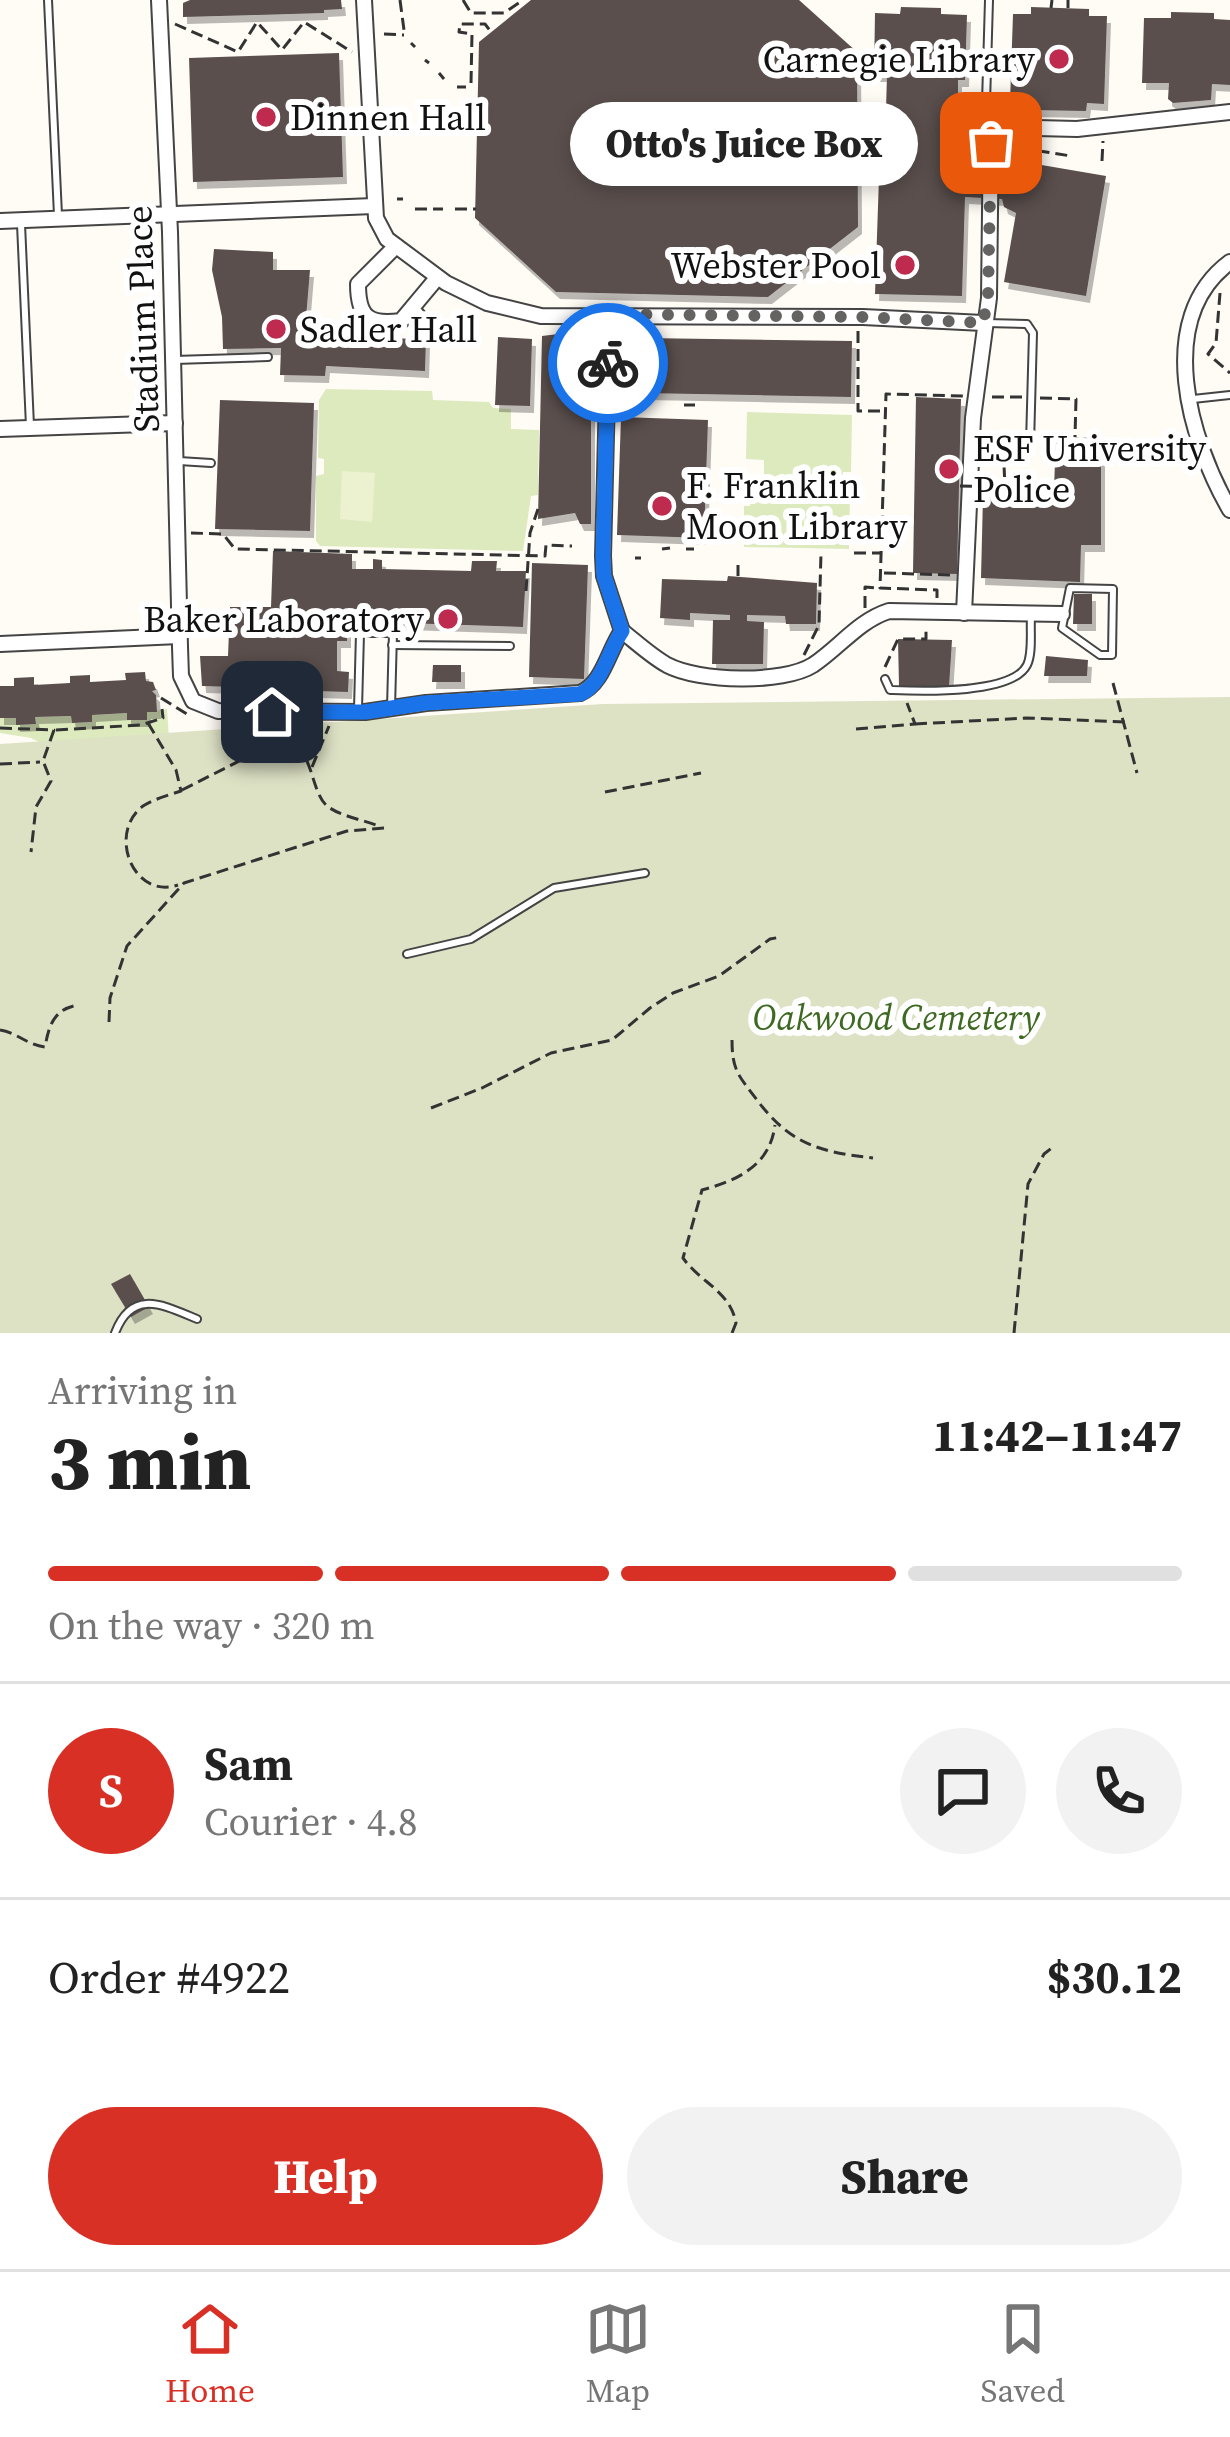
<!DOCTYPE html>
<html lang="en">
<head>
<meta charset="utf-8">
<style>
	body { margin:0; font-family:"Source Serif 4",serif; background:#f2f2f2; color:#222; height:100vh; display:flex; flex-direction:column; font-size:45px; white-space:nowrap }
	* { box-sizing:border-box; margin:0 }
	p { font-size:39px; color:#767676 }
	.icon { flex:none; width:66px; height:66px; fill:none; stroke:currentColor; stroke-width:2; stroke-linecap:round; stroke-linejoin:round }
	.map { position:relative; height:1333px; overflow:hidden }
	.drawer { display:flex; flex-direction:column; background:#fff; flex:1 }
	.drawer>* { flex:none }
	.pin { position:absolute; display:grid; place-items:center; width:102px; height:102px; color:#fff; margin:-51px; border-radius:24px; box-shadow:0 6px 18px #0006 }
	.courier { position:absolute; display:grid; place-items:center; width:120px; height:120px; margin:-60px; border:9px solid #1a73e8; border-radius:50%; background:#fff; color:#222; box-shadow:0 3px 15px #0007 }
	.bubble { position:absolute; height:84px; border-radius:42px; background:#fff; box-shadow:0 6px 18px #0003; font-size:39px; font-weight:800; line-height:84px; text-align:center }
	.headline em { font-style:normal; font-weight:800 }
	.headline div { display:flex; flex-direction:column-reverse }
	.headline { display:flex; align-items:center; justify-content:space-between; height:204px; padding:0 48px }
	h1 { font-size:78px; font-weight:800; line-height:90px }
	.bar { display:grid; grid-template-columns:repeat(4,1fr); gap:18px 12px; align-content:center; height:144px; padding:0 48px }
	.bar i { height:15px; border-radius:9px; background:#e0e0e0 }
	.bar .on { background:#d93025 }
	.bar p { grid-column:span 4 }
	.line { display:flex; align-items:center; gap:30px; padding:0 48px; border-top:3px solid #e0e0e0 }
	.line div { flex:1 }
	.round { display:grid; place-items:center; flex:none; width:126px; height:126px; border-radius:63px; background:#f2f2f2 }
	.primary-button { display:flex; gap:24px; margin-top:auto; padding:24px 48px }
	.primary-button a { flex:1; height:138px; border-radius:72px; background:#d93025; color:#fff; font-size:48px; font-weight:800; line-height:138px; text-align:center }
	.primary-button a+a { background:#f2f2f2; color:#222 }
	.tab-bar { display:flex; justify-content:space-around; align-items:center; height:168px; border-top:3px solid #e0e0e0; background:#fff; font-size:33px; color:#767676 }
	.tab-bar a { display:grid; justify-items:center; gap:6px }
	.tab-bar .on { color:#d93025 }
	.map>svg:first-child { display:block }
</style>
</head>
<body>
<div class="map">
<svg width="1230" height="1333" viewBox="0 0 1230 1333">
	<defs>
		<filter id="shadow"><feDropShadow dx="4" dy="7" stdDeviation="0" flood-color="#0004"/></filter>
	</defs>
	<rect width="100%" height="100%" fill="#fffbf5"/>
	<g fill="#ddeabe">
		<path d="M326,389L432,391L433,400L489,402L493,408L511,409V429L539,430L538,495L531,496L523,551L320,546L316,541V476L324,474V459L318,458L319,400Z"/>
		<path d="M747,412L852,415L851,472H843V492L850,493L849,549L744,547V506H750L751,498H764V460L746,459Z"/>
		<path d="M167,709L169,739L49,747L31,738L0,733V718H16V724H35V717L71,716L72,723L92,722V715L127,713L128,720H146L147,712Z"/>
	</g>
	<path fill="#dee2c5" d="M1230,697V1333H0V744L603,704Z"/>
	<path fill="#ecf1d0" d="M342,471L375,473L372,522L340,519Z"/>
	<g fill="#5a504d" filter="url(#shadow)">
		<path d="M190,0H341L342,9L324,10V13L183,17V3Z"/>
		<path d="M531,0H799L857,52L858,227L768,297L556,292L475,218L479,42Z"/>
		<path d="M901,7L941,8V14L967,15L965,80H958V99H966L961,178H965V187L1020,191L1024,162L1106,176L1086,296L1004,282L1016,213L1004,207L1002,199L965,197L962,296L875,294L879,177H884L887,75H874L875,13L900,14Z"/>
		<path d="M1031,7L1089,9V16H1107L1104,104L1087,103L1086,111L1028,110V102H1010L1013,14H1031Z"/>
		<path d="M1171,12L1214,13V19L1230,20V85L1212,84L1211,100L1173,103L1168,99L1169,83H1142L1144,18H1171Z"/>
		<path d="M339,53L343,177L193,182L189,58Z"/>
		<path d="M214,249L273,252V270H310L306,318L329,321V337L426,339L425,371L326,366L325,376L280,375L281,348L223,349L222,317L212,270Z"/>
		<path d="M591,330V524H580L575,513L538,519L542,336Z"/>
		<path d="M498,337L532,339L530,406L495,405Z"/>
		<path d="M643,338L852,341L851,397L642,393Z"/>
		<path d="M916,397L961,399L957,574L913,573Z"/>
		<path d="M220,400L314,403L310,531L215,529Z"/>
		<path d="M621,417L708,420L704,538L617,535Z"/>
		<path d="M1056,437L1101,438V545H1081L1080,582L981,578L983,496L1016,497V493L1054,488Z"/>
		<path d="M273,551L352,554V569H373V559L382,560V569L471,571L472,561H497L496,571H526L523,627L373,622V615L354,614L355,627L347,626V641H337V671L349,672L348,692L249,689L248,696H235V687L202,686L200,656H228L230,607H271Z"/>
		<path d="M532,563L588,565L584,679L529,677Z"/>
		<path d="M728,576L817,583L816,624H786L785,616L747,615V621L764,622L763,664H712L713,620H730V615L690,613V620L660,618L662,579L727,581Z"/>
		<path d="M1074,594H1092V624H1073Z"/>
		<path d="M898,639L952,640L949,687L899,686Z"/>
		<path d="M1046,656L1088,660L1087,676H1044Z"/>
		<path d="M433,665H461V682H432Z"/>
		<path d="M145,672L146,681L153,682L156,690L152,691L156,695L157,712H147V720H127V713L92,715V722L72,723L71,716L35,717L36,724L16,725V718H0V686H14V678L34,677V685L70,683V676L90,675V682L126,680L125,673Z"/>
		<path d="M130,1274L149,1307L131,1317L111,1284Z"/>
	</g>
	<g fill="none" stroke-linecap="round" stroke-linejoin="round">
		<defs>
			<g id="service">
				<path d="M48,0L58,215"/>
				<path d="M989,0L986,103L991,127"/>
				<path d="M21,224L30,426"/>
				<path d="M416,308L438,332"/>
				<path d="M174,360L268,357"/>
				<path d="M1193,399L1230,395"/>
				<path d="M975,452L1021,453L1030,444L1033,333L1027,324L986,323"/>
				<path d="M179,461L211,463"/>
				<path d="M1070,588L1113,589L1112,655H1100L1062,628Z"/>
				<path d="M392,645L510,646"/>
				<path d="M885,679L890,690C920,691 1012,695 1027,665C1033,653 1030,631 1031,617"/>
				<path d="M358,709L360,633H393L391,708"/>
				<path d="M407,954L471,939L554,888L645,873"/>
				<path d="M115,1333C132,1288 163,1305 197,1319"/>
			</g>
			<g id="minor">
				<path d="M159,0L170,232L180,647L181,676L193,701L218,711L365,712L426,703L580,693C603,684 608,651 622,631"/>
				<path d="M364,0L376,218L387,239L446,283L487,303L541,316L863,317L983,323"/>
				<path d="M0,221L374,206"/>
				<path d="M396,246L358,284C358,318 369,325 401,321L437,278"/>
				<path d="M1230,262C1153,319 1190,441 1230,510"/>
				<path d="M609,314L603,556L604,576L622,631"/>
				<path d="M0,429L175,423"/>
				<path d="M964,613L973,418L989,298L991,127L1077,129L1230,112"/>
				<path d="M622,631C636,642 651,656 667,665C699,682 783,684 813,665C840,647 858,621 889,611L1062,614"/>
				<path d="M0,644L179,636"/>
			</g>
		</defs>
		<use href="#service" stroke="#444" stroke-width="10"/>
		<use href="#minor" stroke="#444" stroke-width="18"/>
		<g stroke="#333" stroke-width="3" stroke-dasharray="12 6" stroke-linecap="butt">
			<path d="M400,0L404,30"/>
			<path d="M463,0L471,13H504L523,0"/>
			<path d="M1051,8L1052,0"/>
			<path d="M1068,8V0"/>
			<path d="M175,24L238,52L257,22L282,50L304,22L352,52"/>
			<path d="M384,34L404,35"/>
			<path d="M411,43L415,47"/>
			<path d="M425,60L429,63"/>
			<path d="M439,73L444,79"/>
			<path d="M471,83L472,34L459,32L460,24H485L491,32"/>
			<path d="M457,87H466"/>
			<path d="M1002,145L1071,156"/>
			<path d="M1102,161L1103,141"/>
			<path d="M397,199H403"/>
			<path d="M415,209H443"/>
			<path d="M455,209H476"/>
			<path d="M1220,293L1216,343L1208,354L1230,373"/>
			<path d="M858,331V411H882"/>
			<path d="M637,394H646"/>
			<path d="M992,397H1024"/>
			<path d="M1040,398L1076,399L1075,437"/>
			<path d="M684,405H695"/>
			<path d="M1004,465L1005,487"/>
			<path d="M191,533L223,534L235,549L545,556L546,545L572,546"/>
			<path d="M662,549L670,548"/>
			<path d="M686,549H694"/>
			<path d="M854,553H881"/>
			<path d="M635,558H641"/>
			<path d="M884,573L952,575"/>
			<path d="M738,576V565"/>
			<path d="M526,591L530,533L538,509"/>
			<path d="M937,598V590L880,588L886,394L964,396"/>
			<path d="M865,608V587L876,588"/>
			<path d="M804,655L819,625L821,553"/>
			<path d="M885,667L898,639H926V626"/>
			<path d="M1113,683L1137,773"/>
			<path d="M161,698L190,716"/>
			<path d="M148,723L176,770L181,791C169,795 154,799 143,806C107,833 133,900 178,885"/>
			<path d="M253,724L264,743C272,744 286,743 293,746C313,754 311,790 326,805C338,816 365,820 381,827"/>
			<path d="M915,724L1026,718L1126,722"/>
			<path d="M0,728L54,730L43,761L51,781L36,807L31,852"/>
			<path d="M856,729L915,724L907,703"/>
			<path d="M56,730L141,725L163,718L162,709"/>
			<path d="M0,764L40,762"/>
			<path d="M312,767L329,726"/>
			<path d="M182,790L259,751L262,746"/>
			<path d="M605,792L701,773"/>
			<path d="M109,1022L110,998L127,946L184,883L347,831L384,828"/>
			<path d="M0,1030C18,1033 27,1045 45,1047C49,1025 54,1009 78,1005"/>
			<path d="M732,1040C732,1071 739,1076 757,1100C790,1144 819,1152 873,1158"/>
			<path d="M431,1108L482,1088L551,1053L612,1040L650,1008L673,993L719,976L770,939L781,937"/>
			<path d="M732,1333L736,1323C730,1291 701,1283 683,1258L702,1190C739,1180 770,1165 775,1125"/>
			<path d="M1014,1333L1028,1184L1044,1154L1053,1147"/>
		</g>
		<use href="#service" stroke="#fff" stroke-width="6"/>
		<use href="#minor" stroke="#fff" stroke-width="14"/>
		<path stroke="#333" stroke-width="3" stroke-dasharray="12 6" stroke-linecap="butt" d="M960,486L1054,488"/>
	</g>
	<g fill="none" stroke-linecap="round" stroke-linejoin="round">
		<path stroke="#646361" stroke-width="12" stroke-dasharray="0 21.6" d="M608,363L609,314L863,317L983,323L988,298L991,143"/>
		<path stroke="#1a73e8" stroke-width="15" d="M272,712H365L425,703L580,694C603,684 608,651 622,631L604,576L603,556L608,363"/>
	</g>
	<g fill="#bf2b4e" stroke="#fff" stroke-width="4.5">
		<circle cx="1059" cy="59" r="12"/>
		<circle cx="266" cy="117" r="12"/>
		<circle cx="905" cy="265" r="12"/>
		<circle cx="276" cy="329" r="12"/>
		<circle cx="949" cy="469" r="12"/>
		<circle cx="662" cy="506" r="12"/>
		<circle cx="448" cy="619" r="12"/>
	</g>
	<g text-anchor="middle" stroke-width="12" stroke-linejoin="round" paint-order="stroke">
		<g font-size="36" fill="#111" stroke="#fff" text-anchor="start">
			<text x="1035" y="72" text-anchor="end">Carnegie Library</text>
			<text x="290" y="130">Dinnen Hall</text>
			<text x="881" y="278" text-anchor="end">Webster Pool</text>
			<text x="300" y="342">Sadler Hall</text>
			<text x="973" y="461">ESF University<tspan x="973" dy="41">Police</tspan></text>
			<text x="686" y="498">F. Franklin<tspan x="686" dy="41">Moon Library</tspan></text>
			<text x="424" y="632" text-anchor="end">Baker Laboratory</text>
		</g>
		<g font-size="36" fill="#111" stroke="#fff">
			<text transform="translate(142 319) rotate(-92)" y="13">Stadium Place</text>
		</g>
		<g font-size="36" font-style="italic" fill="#3e6921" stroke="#fff">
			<text x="896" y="1030">Oakwood Cemetery</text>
		</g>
	</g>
</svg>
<div class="pin" style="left:991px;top:143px;background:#ea580c"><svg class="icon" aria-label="bag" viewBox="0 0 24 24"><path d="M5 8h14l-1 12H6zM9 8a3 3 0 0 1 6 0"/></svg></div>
<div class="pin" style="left:272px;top:712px;background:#1f2937"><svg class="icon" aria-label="home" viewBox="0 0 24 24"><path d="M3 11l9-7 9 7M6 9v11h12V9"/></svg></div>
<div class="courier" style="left:608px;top:363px"><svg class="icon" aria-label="bike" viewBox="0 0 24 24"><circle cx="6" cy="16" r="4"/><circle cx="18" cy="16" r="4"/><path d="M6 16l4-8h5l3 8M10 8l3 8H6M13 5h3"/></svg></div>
<div class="bubble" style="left:570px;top:102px;width:348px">Otto's Juice Box</div>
</div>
<section class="drawer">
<div class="headline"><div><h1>3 min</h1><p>Arriving in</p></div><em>11:42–11:47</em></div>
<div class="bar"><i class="on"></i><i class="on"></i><i class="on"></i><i></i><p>On the way · 320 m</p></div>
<div class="line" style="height:216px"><b class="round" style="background:#d93025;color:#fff">S</b><div><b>Sam</b><p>Courier · 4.8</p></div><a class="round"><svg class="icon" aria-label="chat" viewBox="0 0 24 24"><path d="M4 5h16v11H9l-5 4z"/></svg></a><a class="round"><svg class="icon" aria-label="phone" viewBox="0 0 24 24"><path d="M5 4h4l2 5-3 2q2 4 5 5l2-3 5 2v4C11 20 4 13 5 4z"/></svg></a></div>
<div class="line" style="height:156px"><div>Order #4922</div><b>$30.12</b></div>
<div class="primary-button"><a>Help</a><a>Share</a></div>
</section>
<nav class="tab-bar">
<a class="on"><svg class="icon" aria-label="home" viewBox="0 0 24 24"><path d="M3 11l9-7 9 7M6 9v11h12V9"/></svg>Home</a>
<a><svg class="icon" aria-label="map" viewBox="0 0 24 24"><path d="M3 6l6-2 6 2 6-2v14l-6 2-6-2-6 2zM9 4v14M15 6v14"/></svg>Map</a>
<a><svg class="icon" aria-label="saved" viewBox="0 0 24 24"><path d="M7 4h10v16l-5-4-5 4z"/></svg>Saved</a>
</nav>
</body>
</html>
